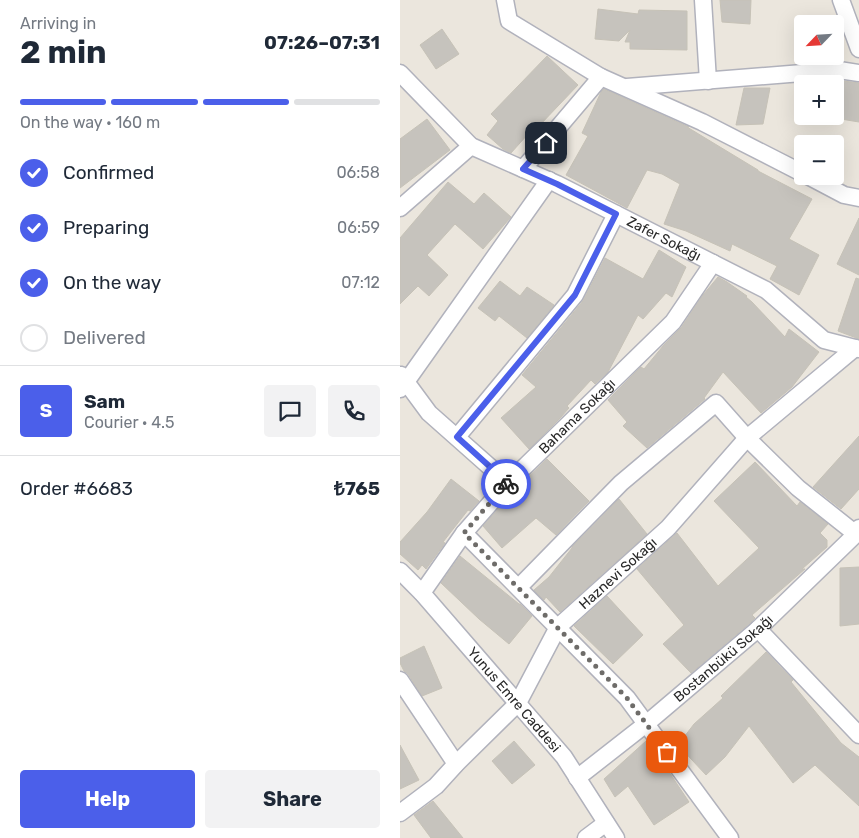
<!DOCTYPE html>
<html lang="en">
<head>
<meta charset="utf-8">
<style>
	body { margin:0; font-family:Rubik,sans-serif; background:#f2f2f3; color:#1f2937; height:100vh; display:flex; flex-direction:column; font-size:19px; white-space:nowrap }
	* { box-sizing:border-box; margin:0 }
	p { font-size:16px; color:#747a83 }
	.icon { flex:none; width:28px; height:28px; fill:none; stroke:currentColor; stroke-width:2; stroke-linecap:round; stroke-linejoin:round }
	.map { position:relative; flex:1; overflow:hidden }
	.side { display:flex; flex-direction:column; background:#fff; width:400px }
	.side>* { flex:none }
	.needle { width:32px; rotate:245deg }
	.fabs { position:absolute; left:394px; top:15px; display:grid; gap:10px }
	.fabs a { display:grid; place-items:center; width:50px; height:50px; border-radius:5px; background:#fff; box-shadow:0 5px 20px #0002; font-size:25px }
	.pin { position:absolute; display:grid; place-items:center; width:42px; height:42px; color:#fff; margin:-21px; border-radius:10px; box-shadow:0 2px 8px #0006 }
	.courier { position:absolute; display:grid; place-items:center; width:50px; height:50px; margin:-25px; border:4px solid #4b5fea; border-radius:50%; background:#fff; color:#222; box-shadow:0 1px 6px #0007 }
	.overview em { font-style:normal; font-weight:700 }
	.overview div { display:flex; flex-direction:column-reverse }
	.overview { display:flex; align-items:center; justify-content:space-between; height:85px; padding:0 20px }
	h1 { font-size:32px; font-weight:700; line-height:38px }
	.bar { display:grid; grid-template-columns:repeat(4,1fr); gap:8px 5px; align-content:center; height:60px; padding:0 20px }
	.bar i { height:6px; border-radius:4px; background:#e0e1e3 }
	.bar .current { background:#4b5fea }
	.bar p { grid-column:span 4 }
	.line { display:flex; align-items:center; gap:12px; padding:0 20px; border-top:1px solid #e0e1e3 }
	.line div { flex:1 }
	.round { display:grid; place-items:center; flex:none; width:52px; height:52px; border-radius:5px; background:#f2f2f3 }
	ol { padding:0 20px; list-style:none }
	li { display:flex; align-items:center; gap:15px; height:55px }
	li p { margin-inline-start:auto }
	li .icon { padding:5px; border-radius:50%; background:#4b5fea; color:#fff; stroke-width:4 }
	li:last-child { color:#747a83 }
	li i { width:28px; height:28px; border:2px solid #e0e1e3; border-radius:50% }
	.button { display:flex; gap:10px; margin-top:auto; padding:10px 20px }
	.button a { flex:1; height:58px; border-radius:5px; background:#4b5fea; color:#fff; font-size:20px; font-weight:700; line-height:58px; text-align:center }
	.button a+a { background:#f2f2f3; color:#1f2937 }
	main { display:flex; flex:1; min-height:0 }
	.map>svg:first-child { display:block }
</style>
</head>
<body>
<main>
<section class="side">
<div class="overview"><div><h1>2 min</h1><p>Arriving in</p></div><em>07:26–07:31</em></div>
<div class="bar"><i class="current"></i><i class="current"></i><i class="current"></i><i></i><p>On the way · 160 m</p></div>
<ol>
<li><svg class="icon" aria-label="check" viewBox="0 0 24 24"><path d="M5 12l5 5 9-10"/></svg>Confirmed<p>06:58</p></li>
<li><svg class="icon" aria-label="check" viewBox="0 0 24 24"><path d="M5 12l5 5 9-10"/></svg>Preparing<p>06:59</p></li>
<li><svg class="icon" aria-label="check" viewBox="0 0 24 24"><path d="M5 12l5 5 9-10"/></svg>On the way<p>07:12</p></li>
<li><i></i>Delivered</li>
</ol>
<div class="line" style="height:90px"><b class="round" style="background:#4b5fea;color:#fff">S</b><div><b>Sam</b><p>Courier · 4.5</p></div><a class="round"><svg class="icon" aria-label="chat" viewBox="0 0 24 24"><path d="M4 5h16v11H9l-5 4z"/></svg></a><a class="round"><svg class="icon" aria-label="phone" viewBox="0 0 24 24"><path d="M5 4h4l2 5-3 2q2 4 5 5l2-3 5 2v4C11 20 4 13 5 4z"/></svg></a></div>
<div class="line" style="height:65px"><div>Order #6683</div><b>₺765</b></div>
<div class="button"><a>Help</a><a>Share</a></div>
</section>
<div class="map">
<svg width="459" height="838" viewBox="0 0 459 838">
	<rect width="100%" height="100%" fill="#ebe6dd"/>
	<g fill="#c6c3bd" stroke="#c6c2b7">
		<path d="M320,0H351L350,24L322,22Z"/>
		<path d="M198,9L238,14L239,10L287,11V50L230,49V42H225L230,30L219,41L195,39Z"/>
		<path d="M42,29L59,54L36,69L20,45Z"/>
		<path d="M147,56L178,85L139,126L137,124L111,153L103,149L87,135L98,121L91,114Z"/>
		<path d="M435,80L459,83V122L435,118Z"/>
		<path d="M344,88H370L363,124L336,125Z"/>
		<path d="M204,89L289,127H287L358,170V171L412,199L389,239L419,255L399,295L370,279L377,266L332,244L330,251L286,231L264,224L280,184L262,174L247,170L227,208L166,175L188,136L182,133L201,92Z"/>
		<path d="M27,119L50,150L0,188V139Z"/>
		<path d="M48,182L74,204L84,193L111,217L83,249L55,224L27,255L48,275L29,296L18,286L0,304V238Z"/>
		<path d="M459,218V275L437,264Z"/>
		<path d="M259,250L286,267L272,297L266,293L243,319L238,315L208,372L195,384L191,380L167,406L169,408L161,417L129,449L101,418L136,387L122,375L183,301L205,258L243,279Z"/>
		<path d="M318,277L327,282L347,296L346,297L352,302L385,337L389,329L419,352L392,387L361,413L323,372L304,398L305,399L247,448L223,426L227,422L208,400L241,367L244,369L263,346L281,328L303,295Z"/>
		<path d="M456,278L459,279V339L438,331Z"/>
		<path d="M100,281L120,296L127,287L154,305L127,338L99,316L95,321L78,308Z"/>
		<path d="M459,436V489L441,509L413,487Z"/>
		<path d="M147,459L189,501L156,535L136,518L102,548L83,526L115,490Z"/>
		<path d="M355,462L397,506L400,502L428,524L420,533L427,540V547L402,569H405L352,615L355,618L351,622L291,673L263,644L284,625L237,569L277,533L318,586L359,548L314,501Z"/>
		<path d="M51,479L79,501L70,511L68,510L43,542L45,543L26,569L22,565L18,570L0,554V542L27,512Z"/>
		<path d="M219,499L247,534L160,612L146,597L144,600L134,590L149,577L172,548V547Z"/>
		<path d="M60,556L119,604H120L132,616L109,644L79,619L41,583Z"/>
		<path d="M459,567V624L440,626V568Z"/>
		<path d="M207,596L243,635L213,664L174,626Z"/>
		<path d="M24,646L42,688L22,696L8,674L4,671L0,663V658Z"/>
		<path d="M366,652L393,680L391,682L441,743L459,757V806L415,765L393,783L349,726L325,757L306,775L278,745L294,724L323,698L321,696Z"/>
		<path d="M114,741L135,765L112,784L92,761Z"/>
		<path d="M246,741L269,772L289,802L254,825L228,786L215,797L204,779Z"/>
		<path d="M0,745L19,780L0,789Z"/>
		<path d="M33,801L63,838H31L14,815Z"/>
	</g>
	<g fill="none" stroke-linecap="round" stroke-linejoin="round">
		<defs>
			<g id="minor">
				<path d="M105,0L109,21L201,77L302,122L402,173"/>
				<path d="M303,0L308,81"/>
				<path d="M441,0L459,49"/>
				<path id="s1" d="M0,73L71,146L157,184L366,290L424,340L459,349"/>
				<path d="M227,87L439,70L459,73"/>
				<path d="M123,169L201,77"/>
				<path d="M408,176L444,195L459,198"/>
				<path d="M0,208L71,146"/>
				<path d="M1,375L29,413L108,483"/>
				<path d="M0,389L6,382L149,180"/>
				<path d="M57,437L175,295L216,214"/>
				<path d="M64,533L227,698L330,838"/>
				<path id="s2" d="M0,571L22,593L164,757L216,838"/>
				<path d="M119,587L221,483L316,403L347,438L398,488L456,534H459"/>
				<path id="s3" d="M22,593L64,533L108,483L273,322L313,263"/>
				<path d="M358,629L459,735"/>
				<path d="M0,680L56,764"/>
				<path id="s4" d="M177,778L246,724L358,629L456,534L459,528"/>
				<path id="s5" d="M0,813L36,786L56,764L118,703L158,627L268,528L347,438L455,348"/>
				<path d="M186,838L206,823"/>
			</g>
		</defs>
		<use href="#minor" stroke="#b1b2bc" stroke-width="19"/>
		<use href="#minor" stroke="#fff" stroke-width="16"/>
	</g>
	<g fill="none" stroke-linecap="round" stroke-linejoin="round">
		<path stroke="#6e6c69" stroke-width="5" stroke-dasharray="0 9" d="M106,484L64,533L227,698L267,752"/>
		<path stroke="#4b5fea" stroke-width="6" d="M106,484L108,483L57,437L175,295L216,214L157,184L123,169L146,143"/>
	</g>
	<g text-anchor="middle" stroke-width="4" stroke-linejoin="round" paint-order="stroke">
		<g font-size="14" fill="#2a2a2a" stroke="#fff">
			<text dy="5" stroke="none"><textPath href="#s1" startOffset="316">Zafer Sokağı</textPath></text>
			<text dy="5" stroke="none"><textPath href="#s3" startOffset="236">Bahama Sokağı</textPath></text>
			<text dy="5" stroke="none"><textPath href="#s5" startOffset="328">Haznevi Sokağı</textPath></text>
			<text dy="5" stroke="none"><textPath href="#s4" startOffset="189">Bostanbükü Sokağı</textPath></text>
			<text dy="5" stroke="none"><textPath href="#s2" startOffset="172">Yunus Emre Caddesi</textPath></text>
		</g>
	</g>
</svg>
<div class="fabs">
<a><svg class="needle" viewBox="-14 -14 28 28"><path d="M0-13l5 13h-10z" fill="#e53935"/><path d="M0 13l5-13h-10z" fill="#747a83"/></svg></a>
<a>+</a>
<a>−</a>
</div>
<div class="pin" style="left:267px;top:752px;background:#ea580c"><svg class="icon" aria-label="bag" viewBox="0 0 24 24"><path d="M5 8h14l-1 12H6zM9 8a3 3 0 0 1 6 0"/></svg></div>
<div class="pin" style="left:146px;top:143px;background:#1f2937"><svg class="icon" aria-label="home" viewBox="0 0 24 24"><path d="M3 11l9-7 9 7M6 9v11h12V9"/></svg></div>
<div class="courier" style="left:106px;top:484px"><svg class="icon" aria-label="bike" viewBox="0 0 24 24"><circle cx="6" cy="16" r="4"/><circle cx="18" cy="16" r="4"/><path d="M6 16l4-8h5l3 8M10 8l3 8H6M13 5h3"/></svg></div>
</div>
</main>
</body>
</html>
